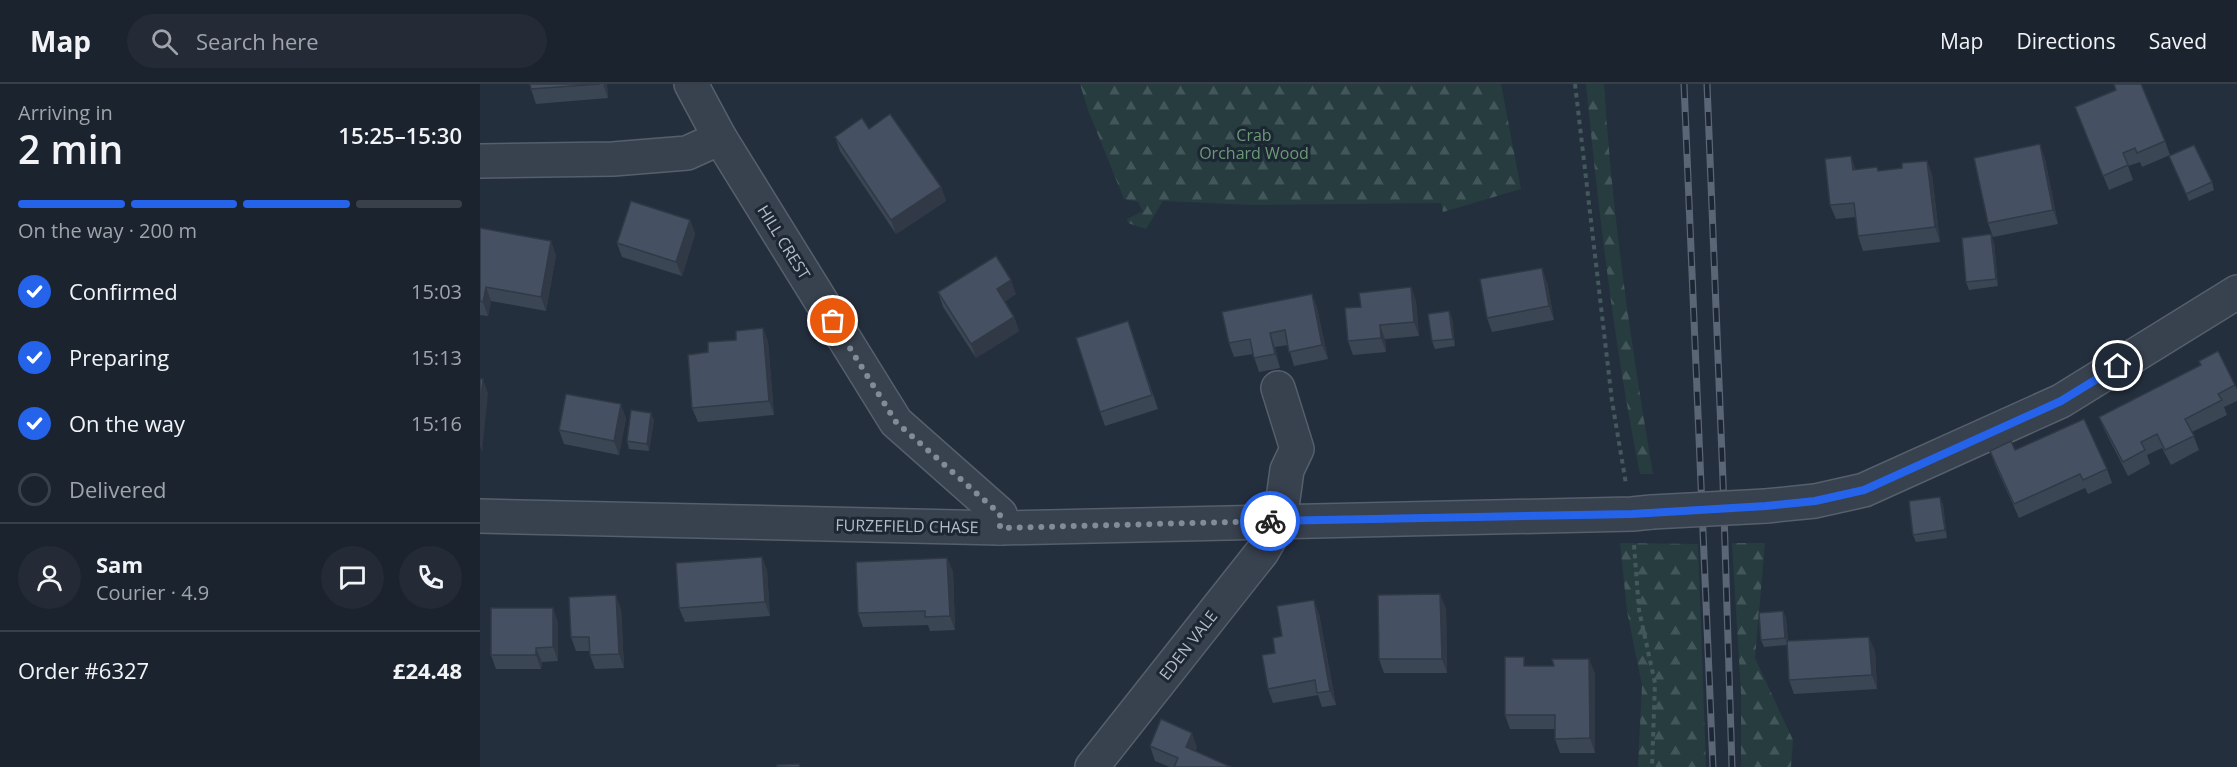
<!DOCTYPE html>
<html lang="en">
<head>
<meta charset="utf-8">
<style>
	body { margin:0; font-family:"Open Sans",sans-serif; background:#242b36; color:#f1f3f6; height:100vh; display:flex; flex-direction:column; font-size:22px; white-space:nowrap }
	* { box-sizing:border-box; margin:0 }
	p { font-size:20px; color:#a0a4aa }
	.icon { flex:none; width:33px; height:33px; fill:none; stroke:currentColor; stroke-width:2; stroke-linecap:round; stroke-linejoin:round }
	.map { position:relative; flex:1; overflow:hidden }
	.drawer { display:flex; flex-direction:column; background:#1b232e; width:480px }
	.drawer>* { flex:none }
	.pin { position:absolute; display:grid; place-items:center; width:51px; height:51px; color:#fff; margin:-26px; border:3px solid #fff; border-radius:50%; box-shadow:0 2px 6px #0007 }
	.courier { position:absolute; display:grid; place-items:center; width:60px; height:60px; margin:-30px; border:4px solid #2563eb; border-radius:50%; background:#fff; color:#222; box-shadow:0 2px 8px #0007 }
	.headline em { font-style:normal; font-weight:600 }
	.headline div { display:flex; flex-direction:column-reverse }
	.headline { display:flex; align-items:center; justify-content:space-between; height:102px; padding:0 18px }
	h1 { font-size:39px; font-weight:600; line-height:45px }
	.bar { display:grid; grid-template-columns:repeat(4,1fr); gap:9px 6px; align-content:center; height:72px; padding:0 18px }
	.bar i { height:8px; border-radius:4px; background:#39404a }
	.bar .selected { background:#2563eb }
	.bar p { grid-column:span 4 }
	.line { display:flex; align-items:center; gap:15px; padding:0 18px; border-top:2px solid #39404a }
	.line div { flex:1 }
	.round { display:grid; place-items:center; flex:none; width:63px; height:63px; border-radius:32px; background:#242b36 }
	ol { padding:0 18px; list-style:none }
	li { display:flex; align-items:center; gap:18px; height:66px }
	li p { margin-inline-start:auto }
	li .icon { padding:6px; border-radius:50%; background:#2563eb; color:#fff; stroke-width:4 }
	li:last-child { color:#a0a4aa }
	li i { width:33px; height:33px; border:3px solid #39404a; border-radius:50% }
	header { display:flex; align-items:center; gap:36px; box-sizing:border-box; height:84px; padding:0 30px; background:#1b232e; border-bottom:2px solid #39404a }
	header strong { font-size:28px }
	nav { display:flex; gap:33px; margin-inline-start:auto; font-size:21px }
	.search { width:420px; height:54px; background:#242b36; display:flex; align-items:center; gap:15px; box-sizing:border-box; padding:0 21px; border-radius:33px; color:#a0a4aa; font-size:22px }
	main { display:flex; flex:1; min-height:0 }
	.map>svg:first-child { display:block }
</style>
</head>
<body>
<header>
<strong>Map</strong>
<div class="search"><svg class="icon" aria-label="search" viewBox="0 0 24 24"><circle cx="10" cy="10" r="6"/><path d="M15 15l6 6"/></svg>Search here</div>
<nav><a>Map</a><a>Directions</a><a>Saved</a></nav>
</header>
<main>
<section class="drawer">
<div class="headline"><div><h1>2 min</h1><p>Arriving in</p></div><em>15:25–15:30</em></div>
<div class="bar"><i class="selected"></i><i class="selected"></i><i class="selected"></i><i></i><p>On the way · 200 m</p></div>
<ol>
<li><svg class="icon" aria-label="check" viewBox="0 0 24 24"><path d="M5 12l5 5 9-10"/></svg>Confirmed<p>15:03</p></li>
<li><svg class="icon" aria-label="check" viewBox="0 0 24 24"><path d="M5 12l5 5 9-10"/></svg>Preparing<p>15:13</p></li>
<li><svg class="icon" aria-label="check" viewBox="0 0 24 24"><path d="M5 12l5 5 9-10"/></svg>On the way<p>15:16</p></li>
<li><i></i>Delivered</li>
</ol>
<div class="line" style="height:108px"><a class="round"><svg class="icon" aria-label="person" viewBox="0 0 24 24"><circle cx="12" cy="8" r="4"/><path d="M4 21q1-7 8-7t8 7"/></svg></a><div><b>Sam</b><p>Courier · 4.9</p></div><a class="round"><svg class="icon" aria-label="chat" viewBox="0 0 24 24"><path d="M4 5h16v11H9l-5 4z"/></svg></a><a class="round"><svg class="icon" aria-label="phone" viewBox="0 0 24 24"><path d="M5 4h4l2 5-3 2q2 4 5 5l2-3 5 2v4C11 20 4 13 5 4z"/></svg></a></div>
<div class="line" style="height:78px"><div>Order #6327</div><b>£24.48</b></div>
</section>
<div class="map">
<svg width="1757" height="683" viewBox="0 0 1757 683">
	<defs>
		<pattern id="forest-firs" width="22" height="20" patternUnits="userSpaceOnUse" patternTransform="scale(1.5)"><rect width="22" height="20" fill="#263c3f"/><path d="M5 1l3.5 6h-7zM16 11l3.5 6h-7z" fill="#435659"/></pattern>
	</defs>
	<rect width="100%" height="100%" fill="#242f3e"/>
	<g fill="url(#forest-firs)">
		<path d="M600,0H1021L1041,105L963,128L961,119L774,121L683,117L666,145L648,139L647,135L663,127L658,118L644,115L608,26Z"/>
		<path d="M1106,0H1124C1132,131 1151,261 1173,390H1160C1134,261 1119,131 1106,0Z"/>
		<path d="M1140,459L1218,460L1226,683H1158L1162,601L1147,527Z"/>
		<path d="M1252,459H1285L1275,574L1313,656L1311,683H1261V609Z"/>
	</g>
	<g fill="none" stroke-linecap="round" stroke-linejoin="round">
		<defs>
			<g id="minor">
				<path d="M211,0L240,54L416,338L520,430V444"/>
				<path d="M0,77L133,75L207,69L240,54"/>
				<path d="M1286,422L1335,417L1384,406L1581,317L1757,208"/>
				<path d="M0,432L520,444L1152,430L1172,428"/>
				<path d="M612,683L782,468L800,437L807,386L817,365L798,304"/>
			</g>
		</defs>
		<use href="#minor" stroke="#565f6c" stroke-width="36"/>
		<g stroke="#44595c" stroke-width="4" stroke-dasharray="4.5 4.5" stroke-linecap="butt">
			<path d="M1095,0L1132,317L1146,400"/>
			<path d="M1154,461L1159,526L1175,599L1172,683"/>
		</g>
		<use href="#minor" stroke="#38414e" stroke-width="33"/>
		<defs>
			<g id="rail">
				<path d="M1204,0L1233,683"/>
				<path d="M1227,0L1243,397L1252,683"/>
			</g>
		</defs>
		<use href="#rail" stroke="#5a6575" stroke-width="7"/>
		<use href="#rail" stroke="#1d2633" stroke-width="4.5" stroke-dasharray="14" stroke-linecap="butt"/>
		<defs>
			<path id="minor-bridge" d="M1172,428L1286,422"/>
		</defs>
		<use href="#minor-bridge" stroke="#565f6c" stroke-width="36" stroke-linecap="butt"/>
		<use href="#minor-bridge" stroke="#38414e" stroke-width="33"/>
	</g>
	<g fill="#3b4654">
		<path d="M50,0H127L128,14L56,20L51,5Z"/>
		<path d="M1595,23L1685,57L1690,71L1662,83L1660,78L1648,82L1653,96L1629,106Z"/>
		<path d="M389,45L461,103L466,117L416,150L360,67L355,53Z"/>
		<path d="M1689,72L1732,98L1734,106L1709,117Z"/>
		<path d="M1565,75L1578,140L1513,153L1508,139Z"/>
		<path d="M1447,77L1452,91L1460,158L1383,167L1378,152L1376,133L1356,135L1350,121L1376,86L1399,87L1422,84Z"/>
		<path d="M210,136L215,150L202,192L142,173L137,159Z"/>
		<path d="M0,144L76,171L66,227L11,217L8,232L0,231Z"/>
		<path d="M1514,158L1518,202L1489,206L1486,198Z"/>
		<path d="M1067,198L1074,236L1012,248L1007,234Z"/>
		<path d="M931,203L936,218L939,252L905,255L906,268L873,271L868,257L881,223Z"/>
		<path d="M458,208L536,210L524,218L534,233L539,247L496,274L463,223Z"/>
		<path d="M832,210L837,224L848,275L814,282L808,261L795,263L800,284L779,288L773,270L754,273L749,259Z"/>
		<path d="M969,227L972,234L975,262L955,265L952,257Z"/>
		<path d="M648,237L678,325L625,342L620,328Z"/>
		<path d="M283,244L288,258L294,331L218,338L212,324L228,268Z"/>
		<path d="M1719,277L1755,301L1757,305V317L1744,323L1747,331L1712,348L1719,366L1691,381L1682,364L1667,371L1670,380L1648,392L1625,347L1619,333L1721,282Z"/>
		<path d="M146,334L139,371L84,360L79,346Z"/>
		<path d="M174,336L169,367L149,365L147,357Z"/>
		<path d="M1535,366L1627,385L1632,399L1608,410L1605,404L1539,434L1515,381L1510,367Z"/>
		<path d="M1460,413L1463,421L1467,454L1436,458L1433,451Z"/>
		<path d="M282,473L287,487L290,532L205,538L199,524Z"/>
		<path d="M467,474L473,488L475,546L450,547L448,541L383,543L378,529Z"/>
		<path d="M966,524L967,589H904L899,575Z"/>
		<path d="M141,525L144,584L115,585L110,571V567H96L91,553Z"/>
		<path d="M1303,527L1306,534L1308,557L1395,567L1397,605L1314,610L1309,596L1307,561L1284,563L1281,556Z"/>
		<path d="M839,530L856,621L842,623L838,611L793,619L788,605L795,569L802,552Z"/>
		<path d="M78,538V577L62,578L61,585H16L11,571Z"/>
		<path d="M1047,582L1115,589V669H1080L1075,655V645H1030L1025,631Z"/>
		<path d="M670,662L717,663L715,667L751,683H690L675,677Z"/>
	</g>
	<g fill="#303945">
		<path d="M123,0H127L128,14Z"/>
		<path d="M1560,60L1565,75L1578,140L1573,126Z"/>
		<path d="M1371,72L1376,86H1373Z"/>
		<path d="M1447,77L1452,91L1460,158L1455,143Z"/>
		<path d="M461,103L466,117L416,150L411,136Z"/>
		<path d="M210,136L215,150L202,192L196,178Z"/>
		<path d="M1511,150L1514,158L1518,202L1516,195Z"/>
		<path d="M71,157L76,171L66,227L61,213Z"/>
		<path d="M1062,184L1067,198L1074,236L1069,222Z"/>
		<path d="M531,196L536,210L522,219L517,205Z"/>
		<path d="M6,203L11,217L8,232L3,218Z"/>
		<path d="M931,203L936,218L939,252L934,238Z"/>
		<path d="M832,210L837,224L848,275L842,261Z"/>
		<path d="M969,227L972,234L975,262L973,255Z"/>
		<path d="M534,233L539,247L496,274L491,260Z"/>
		<path d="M900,241L905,255L906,268L901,254Z"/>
		<path d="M283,244L288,258L294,331L289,317Z"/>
		<path d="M790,249L795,263L800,284L795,270Z"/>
		<path d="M3,295L8,309L2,368L0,362V323Z"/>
		<path d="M141,320L146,334L139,371L134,357Z"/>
		<path d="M171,329L174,336L169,367L167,360Z"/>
		<path d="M1460,413L1463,421L1467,454L1465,446Z"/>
		<path d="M282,473L287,487L290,532L285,518Z"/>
		<path d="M467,474L473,488L475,546L470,532Z"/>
		<path d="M960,510L966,524L967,589L962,575Z"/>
		<path d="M136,511L141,525L144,584L139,570Z"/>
		<path d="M834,516L839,530L856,621L850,607Z"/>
		<path d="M73,524L78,538V577L73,563Z"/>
		<path d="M1303,527L1306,534L1308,561L1305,554Z"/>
		<path d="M1389,553L1395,567L1397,605L1392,591Z"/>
		<path d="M56,564L62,578L61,585L56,571Z"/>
		<path d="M1109,575L1115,589V669L1110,654Z"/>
		<path d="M712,649L717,663L711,677L706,663Z"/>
	</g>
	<g fill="#455162" stroke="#303945" stroke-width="1.5">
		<path d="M50,0H120L51,5Z"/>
		<path d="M1634,0H1661L1685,57L1657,69L1655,64L1643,69L1648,81L1623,92L1595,23L1636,6Z"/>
		<path d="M410,30L461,103L411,136L355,53L382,34L389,45Z"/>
		<path d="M1560,60L1573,126L1508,139L1494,74Z"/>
		<path d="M1714,61L1732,98L1706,110L1689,72Z"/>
		<path d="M1371,72L1373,86L1397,83L1398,87L1422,84V79L1447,77L1455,143L1378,152L1374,119L1350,121L1345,75Z"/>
		<path d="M151,117L210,136L196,178L137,159Z"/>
		<path d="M0,144L71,157L61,213L6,203L3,218L0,217Z"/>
		<path d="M1511,150L1516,195L1486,198L1482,154Z"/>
		<path d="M516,172L531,196L517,205L534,233L491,260L458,208Z"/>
		<path d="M1062,184L1069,222L1007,234L1000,195Z"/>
		<path d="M931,203L934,238L900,241L901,254L868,257L865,224L881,223L879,209Z"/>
		<path d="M832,210L842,261L809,268L805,246L790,249L795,270L774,274L770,255L749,259L742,228Z"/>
		<path d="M969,227L973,255L952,257L948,230Z"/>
		<path d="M648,237L672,311L620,328L596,254Z"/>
		<path d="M283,244L289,317L212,324L208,271L228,268V258L256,256V247Z"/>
		<path d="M1738,267L1755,301L1738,310L1742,316L1705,335L1714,352L1685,366L1677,350L1661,358L1665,366L1643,378L1619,333L1721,281L1719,277Z"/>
		<path d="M0,295H3L0,323Z"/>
		<path d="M86,310L141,320L134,357L79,346Z"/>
		<path d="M151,326L171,329L167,360L147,357Z"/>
		<path d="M1604,335L1627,385L1603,396L1600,390L1534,420L1510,367L1531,357L1535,366Z"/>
		<path d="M1460,413L1465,446L1433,451L1429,417Z"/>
		<path d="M282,473L285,518L199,524L196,479Z"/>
		<path d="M467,474L470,532L445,533V527L378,529L376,478Z"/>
		<path d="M960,510L962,575H899L898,511Z"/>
		<path d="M136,511L139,570L110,571L109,553H91L89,513Z"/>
		<path d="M834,516L850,607L837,609L835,596L788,605L782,571L795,569L793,554L802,552L797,522Z"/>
		<path d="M11,524H73V563L56,564V571H11Z"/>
		<path d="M1303,527L1305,554L1281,556L1279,529Z"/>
		<path d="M1389,553L1392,591L1309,596L1307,557Z"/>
		<path d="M1025,573H1044V582H1074L1072,575H1109L1110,654L1075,655V631H1025Z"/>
		<path d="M681,635L712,649L706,663L751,683H694L698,674L670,662Z"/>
		<path d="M319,680L320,683H297V681Z"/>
	</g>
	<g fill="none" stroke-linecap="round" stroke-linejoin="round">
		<path stroke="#828b98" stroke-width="6" stroke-dasharray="0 10.8" d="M353,237L416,338L520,430V444L790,437"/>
		<path stroke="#2563eb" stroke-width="8" d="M790,437L1152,430L1286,422L1335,417L1384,406L1581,317L1638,282"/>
	</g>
	<g text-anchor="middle" stroke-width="6" stroke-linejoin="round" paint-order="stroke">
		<g font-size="16" fill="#6b9a76" stroke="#1d2633">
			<text x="774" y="57">Crab<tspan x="774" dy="18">Orchard Wood</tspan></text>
		</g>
		<g font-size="16" fill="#b4bcc9" stroke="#1d2633">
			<text transform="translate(304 158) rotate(58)" y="6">HILL CREST</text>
			<text transform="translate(427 442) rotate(1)" y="6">FURZEFIELD CHASE</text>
			<text transform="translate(708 561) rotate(-52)" y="6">EDEN VALE</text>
		</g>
	</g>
</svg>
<div class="pin" style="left:353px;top:237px;background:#ea580c"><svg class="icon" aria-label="bag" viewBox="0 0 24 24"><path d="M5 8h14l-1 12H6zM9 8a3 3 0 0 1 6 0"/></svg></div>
<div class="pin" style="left:1638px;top:282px;background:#1f2937"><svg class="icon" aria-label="home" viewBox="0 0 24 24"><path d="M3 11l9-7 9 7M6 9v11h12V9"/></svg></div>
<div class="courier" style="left:790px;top:437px"><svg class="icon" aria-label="bike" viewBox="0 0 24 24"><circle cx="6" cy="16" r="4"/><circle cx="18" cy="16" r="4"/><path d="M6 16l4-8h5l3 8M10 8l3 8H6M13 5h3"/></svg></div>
</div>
</main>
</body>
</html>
